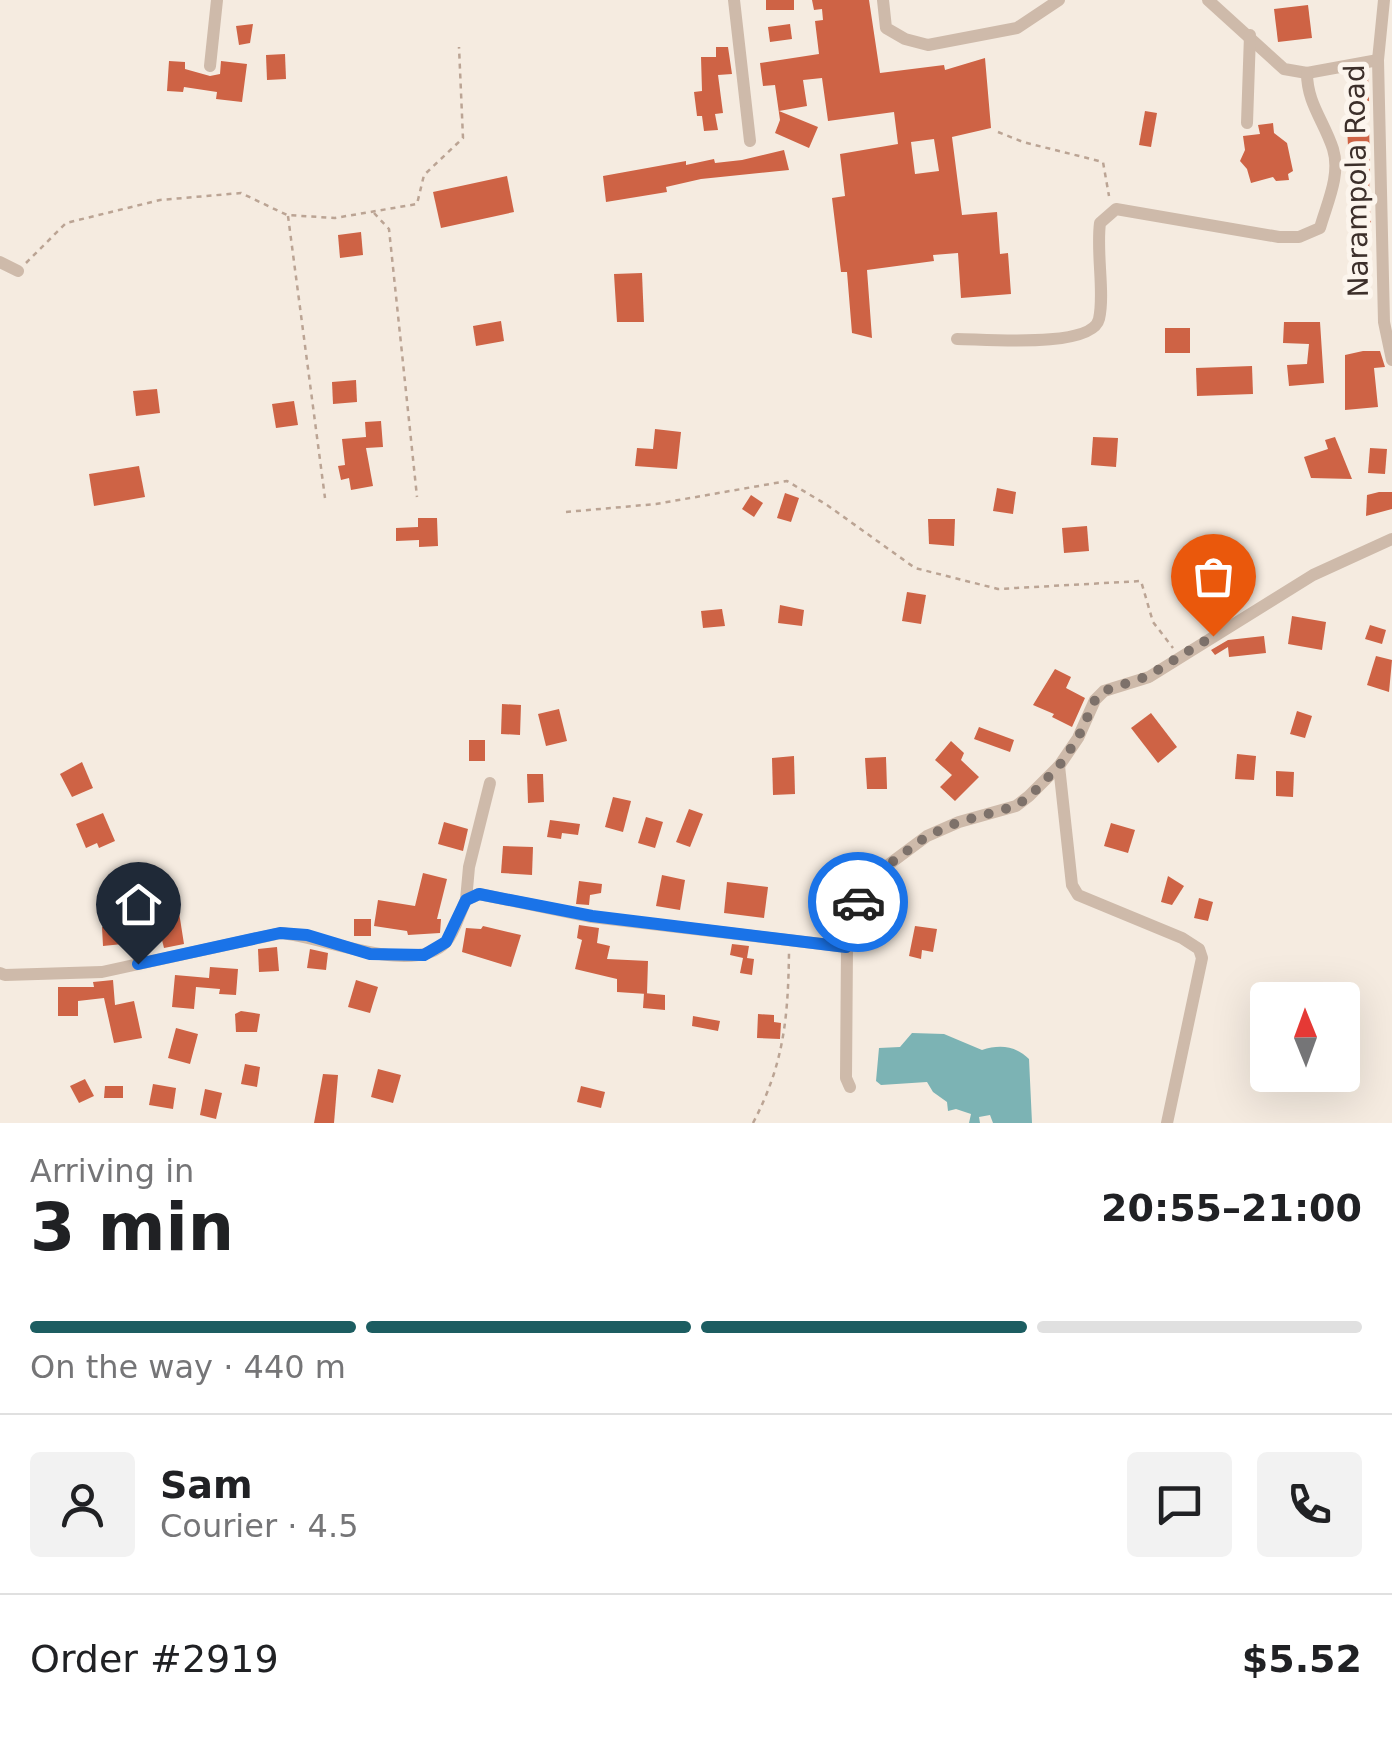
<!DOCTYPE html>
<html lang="en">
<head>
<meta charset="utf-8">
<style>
	body { margin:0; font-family:"DejaVu Sans",sans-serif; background:#f2f2f2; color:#202124; height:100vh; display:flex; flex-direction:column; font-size:38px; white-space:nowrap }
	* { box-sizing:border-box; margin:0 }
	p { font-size:32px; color:#757577 }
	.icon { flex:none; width:55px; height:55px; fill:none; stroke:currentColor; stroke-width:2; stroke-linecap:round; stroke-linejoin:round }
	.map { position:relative; height:1123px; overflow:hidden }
	.drawer { display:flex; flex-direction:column; background:#fff; flex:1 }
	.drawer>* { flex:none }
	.needle { width:65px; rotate:359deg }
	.tools { position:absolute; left:1250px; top:982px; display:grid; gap:20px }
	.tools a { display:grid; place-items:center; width:110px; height:110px; border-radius:10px; background:#fff; box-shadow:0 10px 40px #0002; font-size:50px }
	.pin { position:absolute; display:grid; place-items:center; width:85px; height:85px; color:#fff; margin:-102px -42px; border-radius:50% 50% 50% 0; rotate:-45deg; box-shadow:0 0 10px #0007 }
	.pin .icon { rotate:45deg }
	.courier { position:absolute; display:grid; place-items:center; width:100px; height:100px; margin:-50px; border:8px solid #1a73e8; border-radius:50%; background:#fff; color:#222; box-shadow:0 2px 12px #0007 }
	.headline em { font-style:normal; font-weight:600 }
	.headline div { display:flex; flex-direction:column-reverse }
	.headline { display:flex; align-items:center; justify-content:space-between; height:170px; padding:0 30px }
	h1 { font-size:65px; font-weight:600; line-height:75px }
	.bar { display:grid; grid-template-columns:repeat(4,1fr); gap:15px 10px; align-content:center; height:120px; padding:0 30px }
	.bar i { height:12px; border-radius:8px; background:#e0e0e0 }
	.bar .current { background:#1c5d61 }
	.bar p { grid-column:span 4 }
	.line { display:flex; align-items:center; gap:25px; padding:0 30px; border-top:2px solid #e0e0e0 }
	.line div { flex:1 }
	.round { display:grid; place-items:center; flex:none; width:105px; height:105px; border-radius:10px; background:#f2f2f2 }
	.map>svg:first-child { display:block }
</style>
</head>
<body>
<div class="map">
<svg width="1392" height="1123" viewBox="0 0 1392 1123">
	<rect width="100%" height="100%" fill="#f5ebe0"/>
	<path fill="#7cb3b4" d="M912,1033L944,1034L982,1050C1000,1044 1016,1046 1029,1059L1032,1123H993L990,1115L979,1117L980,1123H969L971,1114L956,1109L948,1111L947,1102L933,1092L927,1082L881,1085L876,1081L879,1048L900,1047Z"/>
	<g fill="#ce6345" fill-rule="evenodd">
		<rect x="766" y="0" width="28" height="10"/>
		<path d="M812,0H869L880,73L944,65L945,70L985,58L991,128L952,137L962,215L997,212L1000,254L1008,253L1011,294L961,298L958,253L933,255L934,261L867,270L872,338L852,333L847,272H841L832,198L845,196L840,154L898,144L894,112L828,121L822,78L803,80L807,106L779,111L818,127L809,148L775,133L780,120L775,85L763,86L760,63L819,54L815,21L823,20L822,9L814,10ZM934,139L939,171L915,174L911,142Z"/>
		<path d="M1308,5L1312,38L1278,42L1274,9Z"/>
		<path d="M253,24L250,43L239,45L236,26Z"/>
		<path d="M790,24L792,39L770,42L768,27Z"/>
		<path d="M716,47H728L732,74L718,75L723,113L715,114L718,130L704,131L702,116H697L694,92L702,91L701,57H716Z"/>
		<path d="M285,54L286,79L267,80L266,55Z"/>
		<path d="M169,61L185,62V69L210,76L220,74L221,61L247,64L242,102L216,99L217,92L184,87L183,92L167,91Z"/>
		<path d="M1368,76L1369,101L1354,102L1352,77Z"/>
		<path d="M1145,111L1157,113L1151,147L1139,145Z"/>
		<path d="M1273,123L1274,133L1287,143L1293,171L1288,174L1289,180L1276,181L1273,177L1251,183L1247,169L1240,161L1245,150L1243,136L1260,134L1258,125Z"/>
		<path d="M1369,126L1370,164L1369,194L1355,190V164L1349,165L1347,127Z"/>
		<path d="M784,150L789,170L701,179L666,187L667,192L606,202L603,176L686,161V165L714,159L715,163L742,160Z"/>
		<path d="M507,176L514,212L441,228L433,192Z"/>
		<path d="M1370,209L1371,224L1358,225L1357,210Z"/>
		<path d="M361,232L363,255L340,258L338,235Z"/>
		<path d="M642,273L644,322H617L614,274Z"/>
		<path d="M501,321L504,341L476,346L473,326Z"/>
		<path d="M1284,322H1320L1324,383L1289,386L1287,365L1307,364L1309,344L1283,343Z"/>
		<rect x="1165" y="328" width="25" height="25"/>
		<path d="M1363,351H1380L1385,367L1374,368L1378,407L1345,410V355Z"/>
		<path d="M1252,366L1253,394L1197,396L1196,368Z"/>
		<path d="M356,380L357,402L333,404L332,382Z"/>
		<path d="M157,389L160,413L136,416L133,391Z"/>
		<path d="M294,401L298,425L276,428L272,404Z"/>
		<path d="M381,421L383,447L366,448L373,486L351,490L349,478L341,480L338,466L345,465L342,439L366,437L365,422Z"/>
		<path d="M655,429L681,432L677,469L635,466L637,448L653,449Z"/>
		<path d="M1093,437L1118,438L1116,467L1091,465Z"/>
		<path d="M1335,437L1352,479L1311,478L1304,457L1328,449L1325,440Z"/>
		<path d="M1370,448L1387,449L1385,474L1368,473Z"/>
		<path d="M139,466L145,497L94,506L89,474Z"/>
		<path d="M997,488L1016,492L1013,514L993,511Z"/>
		<path d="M1379,492H1392V509L1366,516L1367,495Z"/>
		<path d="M785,493L799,498L791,522L777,518Z"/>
		<path d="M751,495L763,503L754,517L742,509Z"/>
		<path d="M418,518H437L438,546L419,547V540L396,541V528L418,527Z"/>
		<path d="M928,519H955L954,546L929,544Z"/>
		<path d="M1087,526L1089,551L1064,553L1062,528Z"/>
		<path d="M907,592L926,595L921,624L902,621Z"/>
		<path d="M780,605L804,610L802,626L778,623Z"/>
		<path d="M722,609L725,626L703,628L701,611Z"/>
		<path d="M1292,616L1326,622L1322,650L1288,644Z"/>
		<path d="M1370,625L1386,630L1382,644L1365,639Z"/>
		<path d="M1264,636L1266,653L1229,657L1228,647L1215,655L1211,650L1228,640Z"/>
		<path d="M1376,656L1392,660L1389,692L1367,685Z"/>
		<path d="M1055,669L1071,677L1066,688L1085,698L1072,727L1052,717L1054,714L1033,705Z"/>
		<path d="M502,704L521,705L520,735L501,734Z"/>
		<path d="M559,709L567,741L546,746L538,714Z"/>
		<path d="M1297,711L1312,716L1305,738L1290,734Z"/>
		<path d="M1151,713L1177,747L1158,763L1131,728Z"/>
		<path d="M979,727L1014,740L1010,752L974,739Z"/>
		<rect x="469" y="740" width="16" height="21"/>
		<path d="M951,741L964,753L961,760L979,777L955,801L940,787L952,775L935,760Z"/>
		<path d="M1237,754L1256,756L1254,780L1235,779Z"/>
		<path d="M794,756L795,794L773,795L772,758Z"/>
		<path d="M886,757L887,789H867L865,758Z"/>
		<path d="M82,762L93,788L72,797L60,774Z"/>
		<path d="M1276,771L1294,772L1293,797L1276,796Z"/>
		<path d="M527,774H543L544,802L528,803Z"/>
		<path d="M613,797L631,801L623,832L605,827Z"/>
		<path d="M689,809L703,814L690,847L676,842Z"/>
		<path d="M103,813L115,841L99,848L97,843L86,848L76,824Z"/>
		<path d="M646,817L663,822L655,848L638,843Z"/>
		<path d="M550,820L580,824L578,835L562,833L561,839L547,837Z"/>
		<path d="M444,822L468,829L463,851L438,844Z"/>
		<path d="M1111,823L1135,830L1128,853L1104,846Z"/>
		<path d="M503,846L533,847L532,875L501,873Z"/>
		<path d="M423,873L447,879L437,919H441L440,933L408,935L407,931L374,926L378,900L415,906Z"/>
		<path d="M662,875L685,880L680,910L656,906Z"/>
		<path d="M1168,876L1184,886L1172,905L1161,902Z"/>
		<path d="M579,881L602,884L601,893L590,895L589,905L576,904Z"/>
		<path d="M727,882L768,887L764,918L724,913Z"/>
		<path d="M1199,898L1213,902L1208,921L1194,918Z"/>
		<path d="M155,900L157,910L178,906L184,944L164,948L162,940L103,946L102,927L133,926L130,903Z"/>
		<rect x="354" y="919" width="17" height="17"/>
		<path d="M579,925L599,928L597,943L610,946L607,959L648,961L647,994L617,992V979L575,969L582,940L577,938Z"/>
		<path d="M483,926L521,935L511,967L462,952L466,928L481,929Z"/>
		<path d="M915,926L937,929L933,952L922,950L921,959L909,956Z"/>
		<path d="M732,944L749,946L747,958L754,959L752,975L740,973L743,958L730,955Z"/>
		<path d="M277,947L279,971L259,972L258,949Z"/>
		<path d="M310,949L328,953L326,970L307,968Z"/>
		<path d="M210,967L238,969L236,995L219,994L220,989L196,987L194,1009L172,1007L175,975L209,978Z"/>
		<path d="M113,980L115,1005L134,1001L142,1038L114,1043L104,998L78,1001V1016H58V987H94L93,982Z"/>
		<path d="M356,980L378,987L370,1013L348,1007Z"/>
		<path d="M644,993L665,995V1010L643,1008Z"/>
		<path d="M241,1011L260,1014L257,1032H236L235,1014Z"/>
		<path d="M758,1014L774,1015V1022L781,1023L780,1039L757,1038Z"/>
		<path d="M693,1016L720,1021L718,1031L692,1026Z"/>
		<path d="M176,1028L198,1034L190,1064L168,1058Z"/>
		<path d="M245,1064L260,1067L257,1087L241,1084Z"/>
		<path d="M378,1069L401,1075L393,1103L371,1097Z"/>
		<path d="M323,1074L338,1075L334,1123H314Z"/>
		<path d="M85,1079L94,1096L79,1103L70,1086Z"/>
		<path d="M153,1084L176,1088L173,1109L149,1105Z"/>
		<path d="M105,1086H123V1098H104Z"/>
		<path d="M581,1086L605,1092L601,1108L577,1102Z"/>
		<path d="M205,1089L222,1093L216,1119L200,1115Z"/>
	</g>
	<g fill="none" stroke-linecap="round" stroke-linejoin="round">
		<g stroke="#bba494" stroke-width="2.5" stroke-dasharray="5 5" stroke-linecap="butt">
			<path d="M998,132L1023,142L1103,162L1109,196"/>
			<path d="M374,213L389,229L417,497"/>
			<path d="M288,216L325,498"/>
			<path d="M26,263L66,223L160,200L241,193L287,215L335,218L417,204L424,175L463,138L459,47"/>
			<path d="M566,512L656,504L787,481L827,505L915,568L998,589L1141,581L1153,622L1173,648"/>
			<path d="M753,1123C784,1064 788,1018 789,953"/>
		</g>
		<g stroke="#cebaaa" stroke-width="12">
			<path d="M734,0L750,141"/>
			<path d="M883,0L886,28L905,39L928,45L1017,28L1059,0"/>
			<path d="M1208,0L1284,69L1307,73L1378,60"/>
			<path d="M1384,0L1378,60L1384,322L1392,360"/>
			<path d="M210,66L217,0"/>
			<path d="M1247,123L1250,35"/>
			<path d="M0,262L18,271"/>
			<path d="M957,339C984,339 1092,349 1099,319C1105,293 1096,253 1100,223L1116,209L1279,237H1299L1320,228C1327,203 1341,175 1333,149C1324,121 1307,103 1307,73"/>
			<path d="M1059,766L1072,885L1078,895L1182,938L1199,949L1202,958L1167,1123"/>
			<path d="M466,900L469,867L490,783"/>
			<path d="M0,973L5,975L102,972L281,933C321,936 414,977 446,942C455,932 460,912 466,900L479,894L592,917L847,947"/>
			<path d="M850,1087L846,1078L847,947L858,900L888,865L927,836L959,822L1016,806L1029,796L1059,766L1078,738L1095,700L1104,691L1149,677L1313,575L1392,539"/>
		</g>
	</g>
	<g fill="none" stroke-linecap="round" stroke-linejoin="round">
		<path stroke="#7d716a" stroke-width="10" stroke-dasharray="0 18" d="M858,902L888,865L927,836L959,822L1016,806L1030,796L1059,766L1078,738L1095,700L1104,691L1148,676L1213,636"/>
		<path stroke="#1a73e8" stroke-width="12" d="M138,964L280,933L307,935L370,954L424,955L446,942L466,900L479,894L592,916L846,947L858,902"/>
	</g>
	<g text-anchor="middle" stroke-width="10" stroke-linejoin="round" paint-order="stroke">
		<g font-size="28" fill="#3c2f2a" stroke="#fcf5ed">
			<text transform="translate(1356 181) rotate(-91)" y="10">Narampola Road</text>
		</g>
	</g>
</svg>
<div class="tools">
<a><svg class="needle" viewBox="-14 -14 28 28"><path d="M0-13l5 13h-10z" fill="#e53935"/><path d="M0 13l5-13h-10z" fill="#757577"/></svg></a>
</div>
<div class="pin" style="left:1213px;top:636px;background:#ea580c"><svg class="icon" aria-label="bag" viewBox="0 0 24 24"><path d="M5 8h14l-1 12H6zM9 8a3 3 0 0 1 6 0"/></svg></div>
<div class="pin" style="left:138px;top:964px;background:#1f2937"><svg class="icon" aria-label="home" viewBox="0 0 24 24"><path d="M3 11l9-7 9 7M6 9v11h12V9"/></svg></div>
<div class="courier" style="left:858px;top:902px"><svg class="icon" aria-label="car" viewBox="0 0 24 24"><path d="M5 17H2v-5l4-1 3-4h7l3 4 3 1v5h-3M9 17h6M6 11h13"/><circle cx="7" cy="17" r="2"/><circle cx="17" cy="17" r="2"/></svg></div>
</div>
<section class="drawer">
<div class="headline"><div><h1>3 min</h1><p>Arriving in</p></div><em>20:55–21:00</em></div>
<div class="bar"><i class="current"></i><i class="current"></i><i class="current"></i><i></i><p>On the way · 440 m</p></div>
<div class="line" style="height:180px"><a class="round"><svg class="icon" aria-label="person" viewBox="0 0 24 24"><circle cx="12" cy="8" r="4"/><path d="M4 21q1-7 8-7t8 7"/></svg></a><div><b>Sam</b><p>Courier · 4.5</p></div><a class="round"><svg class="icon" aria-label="chat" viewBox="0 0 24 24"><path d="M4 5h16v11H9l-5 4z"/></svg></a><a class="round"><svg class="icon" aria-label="phone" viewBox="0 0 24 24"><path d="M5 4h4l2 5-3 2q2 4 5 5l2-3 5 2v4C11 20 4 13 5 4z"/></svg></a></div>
<div class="line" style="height:130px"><div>Order #2919</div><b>$5.52</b></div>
</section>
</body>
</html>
